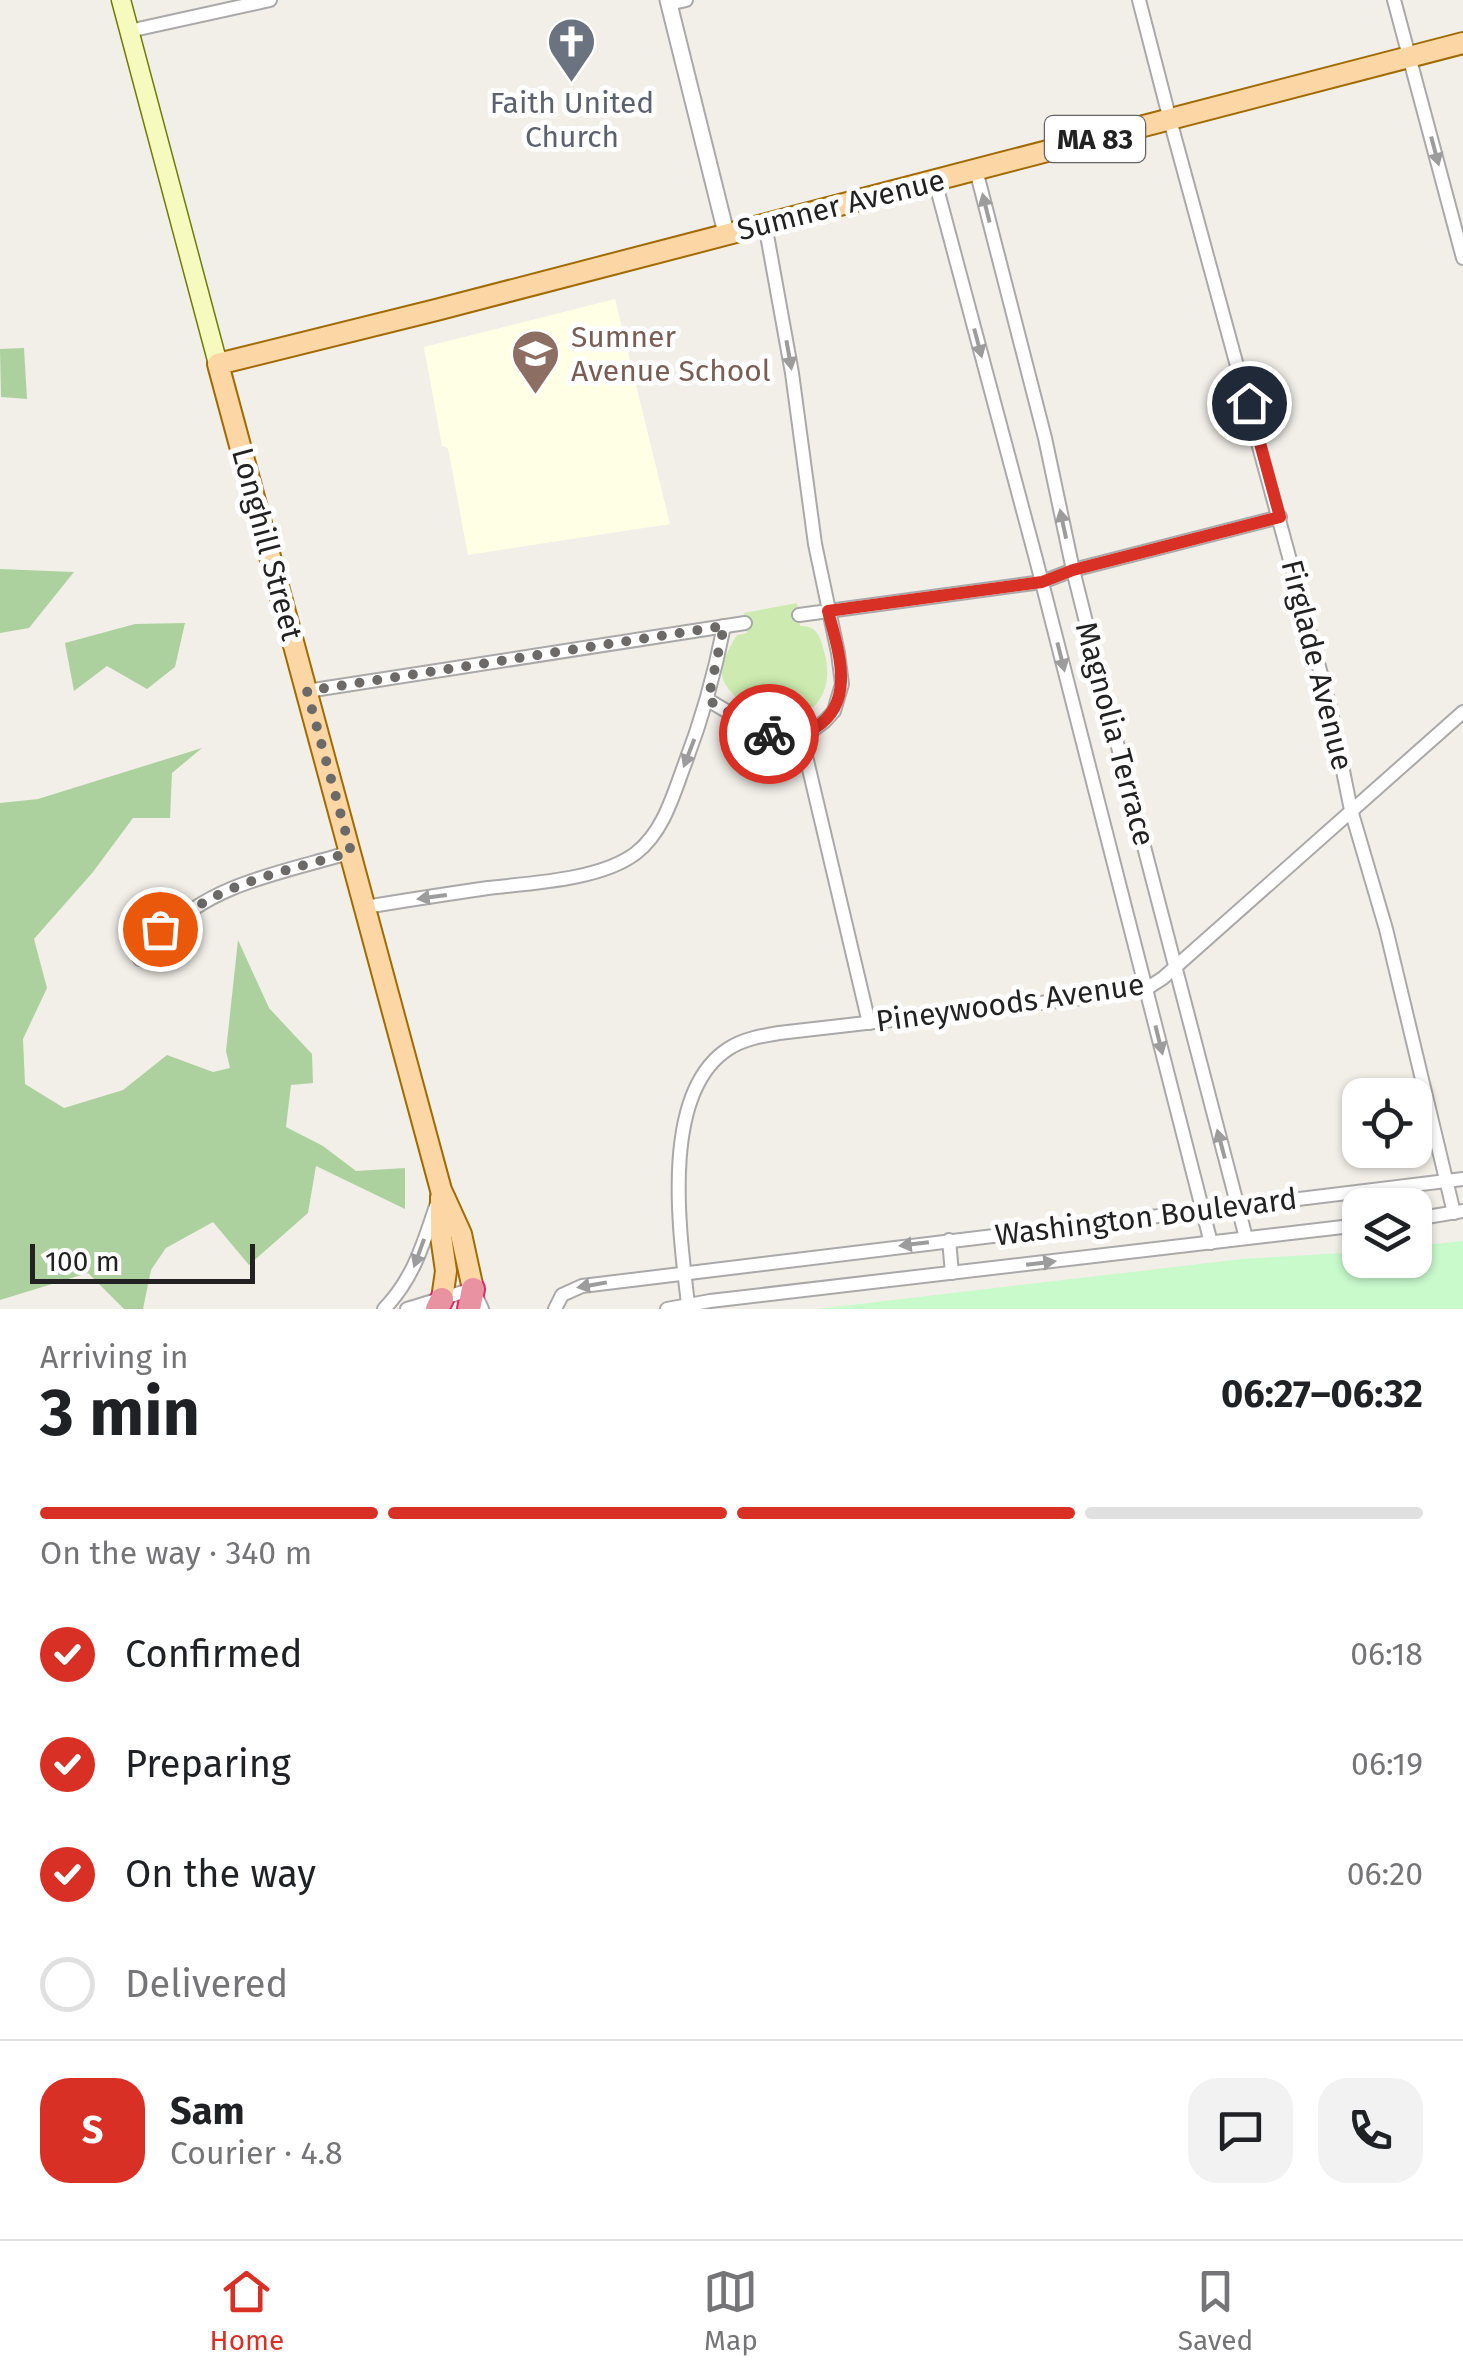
<!DOCTYPE html>
<html lang="en">
<head>
<meta charset="utf-8">
<style>
	body { margin:0; font-family:"Fira Sans",sans-serif; background:#f2f2f2; color:#202124; height:100vh; display:flex; flex-direction:column; font-size:38px; white-space:nowrap }
	* { box-sizing:border-box; margin:0 }
	p { font-size:32px; color:#757577 }
	.icon { flex:none; width:55px; height:55px; fill:none; stroke:currentColor; stroke-width:2; stroke-linecap:round; stroke-linejoin:round }
	.map { position:relative; height:1309px; overflow:hidden }
	.panel { display:flex; flex-direction:column; background:#fff; flex:1 }
	.panel>* { flex:none }
	.fabs { position:absolute; left:1342px; top:1078px; display:grid; gap:20px }
	.fabs a { display:grid; place-items:center; width:90px; height:90px; border-radius:20px; background:#fff; box-shadow:0 2px 8px #0004; font-size:50px }
	.scale { position:absolute; left:30px; bottom:25px; width:225px; box-sizing:border-box; padding-left:10px; border:5px solid #222; border-top:0; font-size:28px; line-height:35px; white-space:nowrap; color:#222; -webkit-text-stroke:8px #fff; paint-order:stroke }
	.pin { position:absolute; display:grid; place-items:center; width:85px; height:85px; color:#fff; margin:-42px; border:5px solid #fff; border-radius:50%; box-shadow:0 2px 10px #0007 }
	.courier { position:absolute; display:grid; place-items:center; width:100px; height:100px; margin:-50px; border:8px solid #d93025; border-radius:50%; background:#fff; color:#222; box-shadow:0 2px 12px #0007 }
	.headline em { font-style:normal; font-weight:700 }
	.headline div { display:flex; flex-direction:column-reverse }
	.headline { display:flex; align-items:center; justify-content:space-between; height:170px; padding:0 40px }
	h1 { font-size:65px; font-weight:700; line-height:75px }
	.bar { display:grid; grid-template-columns:repeat(4,1fr); gap:15px 10px; align-content:center; height:120px; padding:0 40px }
	.bar i { height:12px; border-radius:8px; background:#e0e0e0 }
	.bar .current { background:#d93025 }
	.bar p { grid-column:span 4 }
	.line { display:flex; align-items:center; gap:25px; padding:0 40px; border-top:2px solid #e0e0e0 }
	.line div { flex:1 }
	.round { display:grid; place-items:center; flex:none; width:105px; height:105px; border-radius:30px; background:#f2f2f2 }
	ol { padding:0 40px; list-style:none }
	li { display:flex; align-items:center; gap:30px; height:110px }
	li p { margin-inline-start:auto }
	li .icon { padding:10px; border-radius:50%; background:#d93025; color:#fff; stroke-width:4 }
	li:last-child { color:#757577 }
	li i { width:55px; height:55px; border:5px solid #e0e0e0; border-radius:50% }
	.dock { display:flex; justify-content:space-around; align-items:center; height:140px; border-top:2px solid #e0e0e0; background:#fff; font-size:28px; color:#757577 }
	.dock a { display:grid; justify-items:center; gap:5px }
	.dock .current { color:#d93025 }
	.map>svg:first-child { display:block }
</style>
</head>
<body>
<div class="map">
<svg width="1463" height="1309" viewBox="0 0 1463 1309">
	<rect width="100%" height="100%" fill="#f2efe9"/>
	<path fill="#ffffe5" d="M615,299L670,524L468,555L448,448L442,446L424,347Z"/>
	<path fill="#cdebb0" d="M797,603L800,626C817,625 820,637 824,651C842,714 780,741 736,697C729,690 721,681 722,671C723,659 731,644 737,635L747,633L744,613Z"/>
	<g fill="#add19e">
		<path d="M24,348L27,399L1,397L0,349Z"/>
		<path d="M0,569L74,572L29,628L0,633Z"/>
		<path d="M185,623L175,667L147,689L107,666L74,691L65,643L135,624Z"/>
		<path d="M202,748L172,773L170,818H133L93,872L34,939L47,988L23,1039L25,1084L64,1108L123,1090L167,1055L213,1072L230,1068L226,1051L238,940L269,1008L312,1054L313,1083L291,1085L286,1127L323,1146L356,1171L405,1168V1209L316,1166L308,1213L249,1265L213,1222L166,1248L151,1270L143,1309H124L88,1273L0,1300V803L38,799Z"/>
	</g>
	<path fill="#c8facc" d="M1463,1241V1309H817L1242,1259L1360,1252V1260H1415V1246Z"/>
	<g fill="none" stroke-linecap="round" stroke-linejoin="round">
		<defs>
			<g id="minor">
				<path d="M1139,0L1170,120L1330,707L1351,810L1386,929L1454,1213"/>
				<path d="M1394,0L1463,258"/>
				<path d="M669,4L686,0"/>
				<path d="M129,31L270,0"/>
				<path d="M976,170L1045,438L1073,570L1099,674L1246,1238"/>
				<path d="M935,181L1037,563L1211,1243"/>
				<path d="M799,615L1042,582L1073,570L1280,517"/>
				<path d="M307,691L745,623"/>
				<path d="M708,700L762,732L776,736H793L813,730L825,721L834,711L842,684L838,653L815,544L792,373L765,224"/>
				<path d="M801,735L869,1023"/>
				<path d="M366,907C407,900 447,894 488,888C531,883 601,880 636,853C663,832 673,796 684,766C703,717 714,677 724,626"/>
				<path d="M166,933L168,944L166,955L154,962L140,959L135,951L139,937C147,931 158,926 166,933C209,883 290,871 351,852"/>
				<path d="M1415,1219L1463,1211"/>
				<path d="M949,1240L952,1273"/>
				<path d="M688,1304C680,1235 659,1094 728,1049C743,1039 761,1036 779,1033L1066,1000L1146,989L1163,978L1463,712"/>
				<path d="M384,1309C413,1279 423,1245 436,1206"/>
				<path d="M407,1309L473,1289L482,1309"/>
				<path d="M555,1309L562,1295L582,1286L1463,1179"/>
				<path d="M667,1309L710,1301L1360,1225"/>
			</g>
			<path id="tertiary" d="M668,0L726,233"/>
			<path id="secondary" d="M121,0L218,364"/>
			<g id="primary">
				<path d="M441,1197V1236L446,1271L442,1299"/>
				<path d="M473,1289L461,1234L441,1190L218,364L436,310L1463,43"/>
			</g>
			<g id="motorway">
				<path d="M437,1309L442,1299"/>
				<path d="M469,1309L473,1289"/>
			</g>
		</defs>
		<use href="#minor" stroke="#a9a9a9" stroke-width="16"/>
		<use href="#tertiary" stroke="#a9a9a9" stroke-width="19"/>
		<use href="#secondary" stroke="#707d05" stroke-width="21"/>
		<use href="#primary" stroke="#a06b00" stroke-width="24"/>
		<use href="#motorway" stroke="#dc2a67" stroke-width="26"/>
		<use href="#minor" stroke="#fff" stroke-width="12"/>
		<use href="#tertiary" stroke="#fff" stroke-width="15"/>
		<use href="#secondary" stroke="#f7fabf" stroke-width="18"/>
		<use href="#primary" stroke="#fcd6a4" stroke-width="20"/>
		<use href="#motorway" stroke="#e892a2" stroke-width="22"/>
	</g>
	<defs><path id="oneway-solid" d="M-6-.8H1V-3.2L6.5 0L1 3.2V.8H-6Z" transform="scale(2.5)"/></defs>
	<g fill="#9c9c9c">
		<use href="#oneway-solid" transform="translate(1435 151) rotate(75)"/>
		<use href="#oneway-solid" transform="translate(986 208) rotate(-104)"/>
		<use href="#oneway-solid" transform="translate(978 343) rotate(75)"/>
		<use href="#oneway-solid" transform="translate(789 355) rotate(80)"/>
		<use href="#oneway-solid" transform="translate(1063 524) rotate(-102)"/>
		<use href="#oneway-solid" transform="translate(1061 657) rotate(76)"/>
		<use href="#oneway-solid" transform="translate(689 753) rotate(111)"/>
		<use href="#oneway-solid" transform="translate(432 897) rotate(172)"/>
		<use href="#oneway-solid" transform="translate(1159 1040) rotate(76)"/>
		<use href="#oneway-solid" transform="translate(1221 1144) rotate(-105)"/>
		<use href="#oneway-solid" transform="translate(914 1244) rotate(173)"/>
		<use href="#oneway-solid" transform="translate(419 1253) rotate(110)"/>
		<use href="#oneway-solid" transform="translate(1041 1263) rotate(-7)"/>
		<use href="#oneway-solid" transform="translate(592 1285) rotate(170)"/>
	</g>
	<g fill="none" stroke-linecap="round" stroke-linejoin="round">
		<path stroke="#6b6a68" stroke-width="10" stroke-dasharray="0 18" d="M160,929L166,933C210,883 290,871 351,852L307,691L724,626L708,700L755,728L769,734"/>
		<path stroke="#d93025" stroke-width="12" d="M769,734C785,738 801,737 815,728C857,702 838,650 828,611L1042,582L1073,570L1280,517L1249,403"/>
	</g>
	<defs>
		<symbol id="church-pin" viewBox="-11 -11 22 30"><path d="M0 17L-7.5 6A9.5 9.5 0 1 1 7.5 6Z" fill="#6b7280" stroke="#fff"/><path d="M-1.2-6h2.4v3.5h3.3v2.4h-3.3V6h-2.4V-.1h-3.3v-2.4h3.3Z" fill="#fff"/></symbol>
		<symbol id="school-pin" viewBox="-11 -11 22 30"><path d="M0 17L-7.5 6A9.5 9.5 0 1 1 7.5 6Z" fill="#8d6e63" stroke="#fff"/><path d="M0-5L7-2L0 1L-7-2ZM-4 1L0 2.5L4 1V4Q0 6-4 4Z" fill="#fff"/></symbol>
	</defs>
	<g fill-rule="evenodd">
		<use href="#church-pin" x="544" y="14" width="55" height="75"/>
		<use href="#school-pin" x="508" y="326" width="55" height="75"/>
	</g>
	<g text-anchor="middle" stroke-width="10" stroke-linejoin="round" paint-order="stroke">
		<rect fill="#fff" stroke="#646464" stroke-width="2.5" x="1045" y="116" width="100" height="46" rx="8"/>
		<g font-size="28" font-weight="bold" fill="#222">
			<text x="1095" y="149">MA 83</text>
		</g>
		<g font-size="30" fill="#5b616d" stroke="#fff">
			<text x="572" y="113">Faith United<tspan x="572" dy="34">Church</tspan></text>
		</g>
		<g font-size="30" fill="#222" stroke="#fff">
			<text transform="translate(841 205) rotate(-14)" y="10">Sumner Avenue</text>
			<text transform="translate(267 544) rotate(75)" y="10">Longhill Street</text>
			<text transform="translate(1317 665) rotate(76)" y="10">Firglade Avenue</text>
			<text transform="translate(1115 734) rotate(75)" y="10">Magnolia Terrace</text>
			<text transform="translate(1010 1003) rotate(-8)" y="10">Pineywoods Avenue</text>
			<text transform="translate(1146 1217) rotate(-7)" y="10">Washington Boulevard</text>
		</g>
		<g font-size="30" fill="#785e54" stroke="#fff" text-anchor="start">
			<text x="571" y="347">Sumner<tspan x="571" dy="34">Avenue School</tspan></text>
		</g>
	</g>
</svg>
<div class="fabs">
<a><svg class="icon" aria-label="locate" viewBox="0 0 24 24"><circle cx="12" cy="12" r="6"/><path d="M12 2v4M12 18v4M2 12h4M18 12h4"/></svg></a>
<a><svg class="icon" aria-label="layers" viewBox="0 0 24 24"><path d="M12 4l9 5-9 5-9-5zM3 14l9 5 9-5"/></svg></a>
</div>
<div class="scale">100 m</div>
<div class="pin" style="left:160px;top:929px;background:#ea580c"><svg class="icon" aria-label="bag" viewBox="0 0 24 24"><path d="M5 8h14l-1 12H6zM9 8a3 3 0 0 1 6 0"/></svg></div>
<div class="pin" style="left:1249px;top:403px;background:#1f2937"><svg class="icon" aria-label="home" viewBox="0 0 24 24"><path d="M3 11l9-7 9 7M6 9v11h12V9"/></svg></div>
<div class="courier" style="left:769px;top:734px"><svg class="icon" aria-label="bike" viewBox="0 0 24 24"><circle cx="6" cy="16" r="4"/><circle cx="18" cy="16" r="4"/><path d="M6 16l4-8h5l3 8M10 8l3 8H6M13 5h3"/></svg></div>
</div>
<section class="panel">
<div class="headline"><div><h1>3 min</h1><p>Arriving in</p></div><em>06:27–06:32</em></div>
<div class="bar"><i class="current"></i><i class="current"></i><i class="current"></i><i></i><p>On the way · 340 m</p></div>
<ol>
<li><svg class="icon" aria-label="check" viewBox="0 0 24 24"><path d="M5 12l5 5 9-10"/></svg>Confirmed<p>06:18</p></li>
<li><svg class="icon" aria-label="check" viewBox="0 0 24 24"><path d="M5 12l5 5 9-10"/></svg>Preparing<p>06:19</p></li>
<li><svg class="icon" aria-label="check" viewBox="0 0 24 24"><path d="M5 12l5 5 9-10"/></svg>On the way<p>06:20</p></li>
<li><i></i>Delivered</li>
</ol>
<div class="line" style="height:180px"><b class="round" style="background:#d93025;color:#fff">S</b><div><b>Sam</b><p>Courier · 4.8</p></div><a class="round"><svg class="icon" aria-label="chat" viewBox="0 0 24 24"><path d="M4 5h16v11H9l-5 4z"/></svg></a><a class="round"><svg class="icon" aria-label="phone" viewBox="0 0 24 24"><path d="M5 4h4l2 5-3 2q2 4 5 5l2-3 5 2v4C11 20 4 13 5 4z"/></svg></a></div>
</section>
<nav class="dock">
<a class="current"><svg class="icon" aria-label="home" viewBox="0 0 24 24"><path d="M3 11l9-7 9 7M6 9v11h12V9"/></svg>Home</a>
<a><svg class="icon" aria-label="map" viewBox="0 0 24 24"><path d="M3 6l6-2 6 2 6-2v14l-6 2-6-2-6 2zM9 4v14M15 6v14"/></svg>Map</a>
<a><svg class="icon" aria-label="saved" viewBox="0 0 24 24"><path d="M7 4h10v16l-5-4-5 4z"/></svg>Saved</a>
</nav>
</body>
</html>
